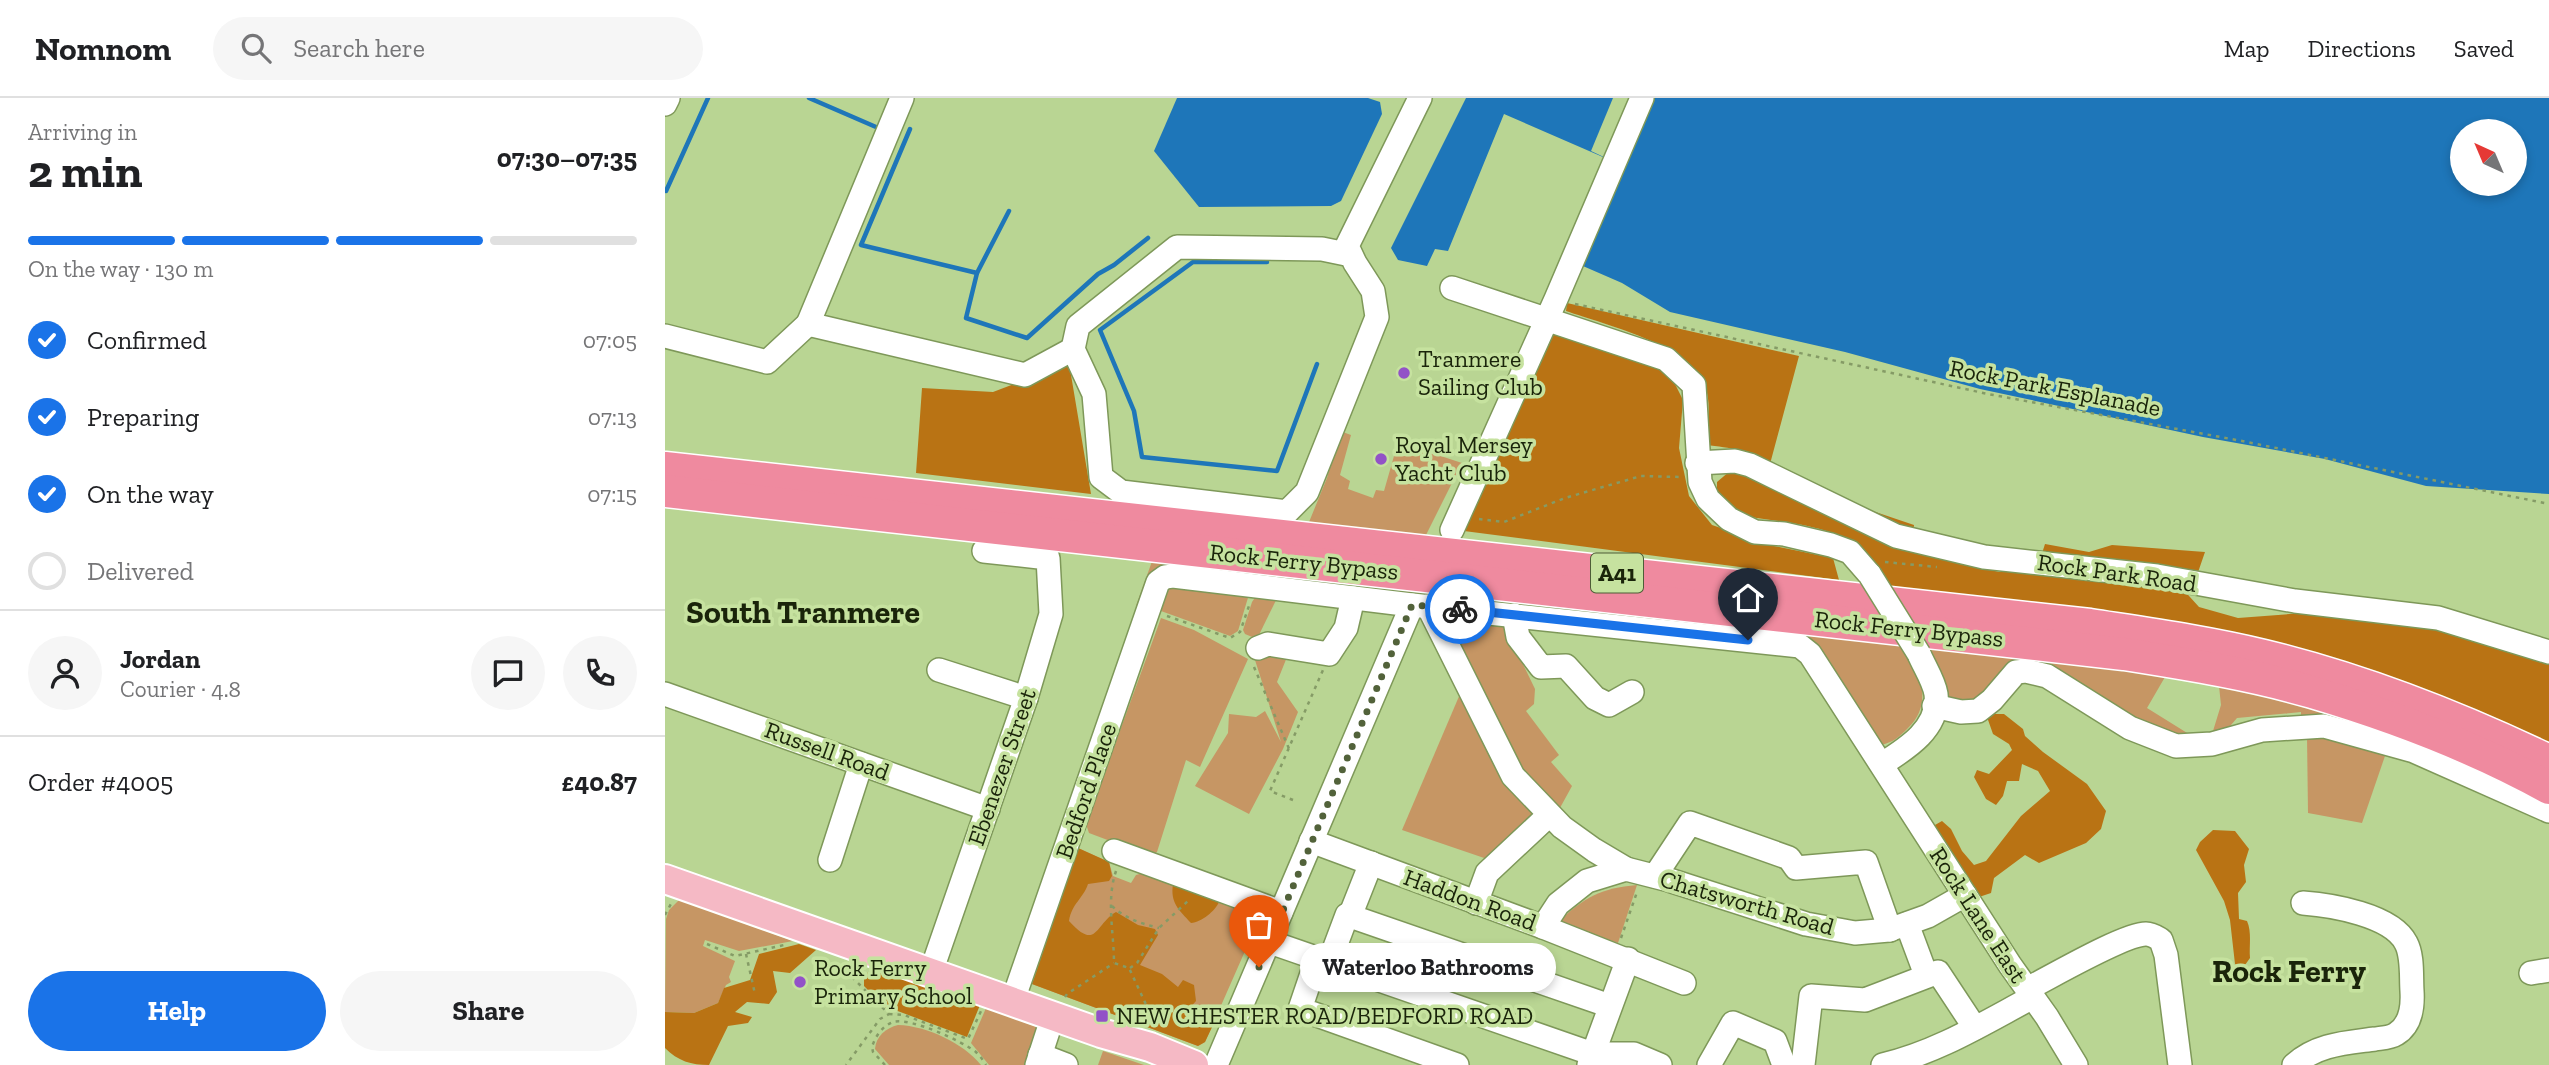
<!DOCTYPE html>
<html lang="en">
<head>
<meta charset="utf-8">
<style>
	body { margin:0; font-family:"Zilla Slab",serif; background:#f6f6f6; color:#202124; height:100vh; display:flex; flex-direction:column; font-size:26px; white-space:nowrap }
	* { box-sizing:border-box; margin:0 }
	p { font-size:23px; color:#757577 }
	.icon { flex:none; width:38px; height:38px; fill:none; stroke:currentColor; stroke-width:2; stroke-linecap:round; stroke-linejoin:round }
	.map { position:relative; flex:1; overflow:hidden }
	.drawer { display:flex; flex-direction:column; background:#fff; width:665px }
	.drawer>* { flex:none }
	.needle { width:46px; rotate:316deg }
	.fabs { position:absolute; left:1785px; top:21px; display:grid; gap:14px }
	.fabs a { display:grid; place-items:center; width:77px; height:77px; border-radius:50%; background:#fff; box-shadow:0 4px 10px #0003; font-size:35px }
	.pin { position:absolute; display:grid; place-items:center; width:60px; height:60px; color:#fff; margin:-72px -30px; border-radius:50% 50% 50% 0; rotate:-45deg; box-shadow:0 0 7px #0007 }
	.pin .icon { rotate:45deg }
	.courier { position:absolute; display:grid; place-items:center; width:70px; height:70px; margin:-35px; border:5px solid #1a73e8; border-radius:50%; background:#fff; color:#222; box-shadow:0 2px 9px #0007 }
	.bubble { position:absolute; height:49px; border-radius:24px; background:#fff; box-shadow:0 4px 10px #0003; font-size:23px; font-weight:700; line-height:49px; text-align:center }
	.summary em { font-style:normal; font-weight:700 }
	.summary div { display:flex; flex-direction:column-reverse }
	.summary { display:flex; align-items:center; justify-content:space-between; height:119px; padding:0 28px }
	h1 { font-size:46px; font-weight:700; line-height:52px }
	.bar { display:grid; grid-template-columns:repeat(4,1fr); gap:10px 7px; align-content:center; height:84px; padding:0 28px }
	.bar i { height:9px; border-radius:5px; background:#e0e0e0 }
	.bar .current { background:#1a73e8 }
	.bar p { grid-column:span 4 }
	.line { display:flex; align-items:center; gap:18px; padding:0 28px; border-top:2px solid #e0e0e0 }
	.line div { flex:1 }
	.round { display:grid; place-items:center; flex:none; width:74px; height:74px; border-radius:37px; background:#f6f6f6 }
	ol { padding:0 28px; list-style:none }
	li { display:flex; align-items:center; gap:21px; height:77px }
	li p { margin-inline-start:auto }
	li .icon { padding:7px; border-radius:50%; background:#1a73e8; color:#fff; stroke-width:4 }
	li:last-child { color:#757577 }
	li i { width:38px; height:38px; border:4px solid #e0e0e0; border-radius:50% }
	.button { display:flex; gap:14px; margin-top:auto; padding:14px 28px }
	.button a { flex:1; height:80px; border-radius:42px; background:#1a73e8; color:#fff; font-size:28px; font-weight:700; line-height:80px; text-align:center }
	.button a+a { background:#f6f6f6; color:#202124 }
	header { display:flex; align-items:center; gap:42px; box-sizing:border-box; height:98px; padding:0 35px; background:#fff; border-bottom:2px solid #e0e0e0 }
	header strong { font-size:33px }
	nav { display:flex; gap:38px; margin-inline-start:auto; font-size:24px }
	.search { width:490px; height:63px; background:#f6f6f6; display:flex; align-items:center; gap:18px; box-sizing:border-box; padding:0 24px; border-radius:38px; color:#757577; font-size:26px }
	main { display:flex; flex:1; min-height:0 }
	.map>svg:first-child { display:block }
</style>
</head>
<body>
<header>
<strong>Nomnom</strong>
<div class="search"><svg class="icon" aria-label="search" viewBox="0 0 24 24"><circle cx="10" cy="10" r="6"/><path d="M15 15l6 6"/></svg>Search here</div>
<nav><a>Map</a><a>Directions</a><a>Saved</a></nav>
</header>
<main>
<section class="drawer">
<div class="summary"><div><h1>2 min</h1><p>Arriving in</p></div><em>07:30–07:35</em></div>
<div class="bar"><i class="current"></i><i class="current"></i><i class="current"></i><i></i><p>On the way · 130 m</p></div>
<ol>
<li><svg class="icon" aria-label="check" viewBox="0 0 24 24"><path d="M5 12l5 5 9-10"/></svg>Confirmed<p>07:05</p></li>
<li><svg class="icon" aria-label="check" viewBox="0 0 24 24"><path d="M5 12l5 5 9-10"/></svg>Preparing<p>07:13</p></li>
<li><svg class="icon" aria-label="check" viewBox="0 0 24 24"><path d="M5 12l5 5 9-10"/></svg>On the way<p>07:15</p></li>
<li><i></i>Delivered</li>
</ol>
<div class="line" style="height:126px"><a class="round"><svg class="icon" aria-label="person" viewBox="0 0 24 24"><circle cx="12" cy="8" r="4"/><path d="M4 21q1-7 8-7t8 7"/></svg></a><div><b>Jordan</b><p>Courier · 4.8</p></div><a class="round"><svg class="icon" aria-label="chat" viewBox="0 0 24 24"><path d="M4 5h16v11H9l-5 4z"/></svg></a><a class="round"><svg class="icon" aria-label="phone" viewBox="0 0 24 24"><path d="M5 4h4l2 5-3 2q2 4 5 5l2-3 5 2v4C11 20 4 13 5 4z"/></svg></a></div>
<div class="line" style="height:91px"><div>Order #4005</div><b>£40.87</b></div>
<div class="button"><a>Help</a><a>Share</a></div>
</section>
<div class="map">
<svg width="1884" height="967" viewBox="0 0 1884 967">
	<rect width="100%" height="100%" fill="#b9d593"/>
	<g fill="#c69664" fill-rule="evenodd">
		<path d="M675,333L686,337L675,377L685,383L683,391L708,400L711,392L719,393L733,344L797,365L758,443L642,429L662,380Z"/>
		<path d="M490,455L1228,539C1252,561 1272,603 1243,630C1234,639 1229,644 1216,647L1146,541L511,471L477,508H471Z"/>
		<path d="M506,485L585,493L573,533L565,538L496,513Z"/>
		<path d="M594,494L614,496L592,541L580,536L578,532L587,504Z"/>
		<path d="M772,519L840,529L870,591L869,606L861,613L894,657L886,664L907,688L890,719L850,676Z"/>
		<path d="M496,520L529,532L583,561L535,669L521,662L492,754L485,758L424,735L421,726Z"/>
		<path d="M1260,542L1599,593L1760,644L1636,620V614L1572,620L1560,634L1516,643L1347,566L1317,598L1300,608L1281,601ZM1500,579L1554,588L1556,607L1548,633L1527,638L1482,610Z"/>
		<path d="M595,552L622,559L612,584L633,614L618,651L584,716L530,688L563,635L564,616L591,619L600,613L616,644L590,562Z"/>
		<path d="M795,596L875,723L828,763L737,732Z"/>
		<path d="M1642,637H1654L1721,655L1697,725L1643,715Z"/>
		<path d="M413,750L444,764L448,778L466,785L471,777L478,775L595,819L540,944L533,948L367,886Z"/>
		<path d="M972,787L953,845L893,824C920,799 936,790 972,787Z"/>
		<path d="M14,802L128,843L74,853L40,842L38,848L70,863L64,879L66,884L61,887L53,905L29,915L0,914L1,821L4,812Z"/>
		<path d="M321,910L372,929L359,967H324L306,945Z"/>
		<path d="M233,927C262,928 298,945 316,967H224L210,951C211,938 221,930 233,927Z"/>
		<path d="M438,953L479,967H433Z"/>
	</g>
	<g fill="#b97314">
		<path d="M902,205L1134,258L1105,366C1085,351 1065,350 1041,347C1042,329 1047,306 1040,288C1023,246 941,227 901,213Z"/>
		<path d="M891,229L979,258L1006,278L1018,302L1014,350L1024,398L1047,427L1109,448L1168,460L1174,482L799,433Z"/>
		<path d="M404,265L426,396L251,375L257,290L328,294Z"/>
		<path d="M1065,373L1184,405L1249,427L1247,452L1334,474L1372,471L1380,446L1424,454L1447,447L1540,454L1530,483L1515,488L1534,509L1573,520L1639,515L1786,533L1838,553L1884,563V653L1230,495C1221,482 1212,465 1200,454C1169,426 1120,425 1080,418L1068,412L1052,393V384Z"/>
		<path d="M1327,616H1339L1358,631L1360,638L1378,654L1422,686L1441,713L1436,731L1421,745L1374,765L1360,757L1329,780L1326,795L1311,800L1270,740V727L1277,723L1286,731L1297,753L1309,767L1321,763L1356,718L1385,693L1373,673L1357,666L1354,683H1342L1338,698L1331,707L1321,701L1309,679L1312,672L1324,676L1347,652L1344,646L1328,636L1322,619Z"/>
		<path d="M1548,732L1570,733L1584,751L1579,767L1581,784L1573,795L1574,821L1582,823C1587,834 1584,848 1585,860L1580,867L1573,869L1570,866L1565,822L1559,803L1531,752L1535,744Z"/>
		<path d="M413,750L444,764L447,778L444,783L423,786C418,801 407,805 404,823C432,854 430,826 451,814L473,827L490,831L493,837L475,867L497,876L513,889L518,882L529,887L531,903L523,912L532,921L542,920L549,925L540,944L533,948L367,886Z"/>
		<path d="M508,786L554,804C550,813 537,824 526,825C514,812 505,805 508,786Z"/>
		<path d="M134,846L151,852L125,875L108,873L112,894L104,906L82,904L70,914L87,919L83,925L63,928L44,967C26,967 13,963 0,950V914L29,915L53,905L59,890L85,882L94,856Z"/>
		<path d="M210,870L315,907L302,939L230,912L225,914L199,888V877Z"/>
	</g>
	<g fill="#1e76b9" fill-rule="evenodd">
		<path d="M512,0H703L715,4L717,16L676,103L666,108L534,109L489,53Z"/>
		<path d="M801,0H1884V396L1761,388L1660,361L1538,339L1315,291L1180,254L1005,214L957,185L911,165L954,66L839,16L783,153L770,151L762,168L733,162L726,150ZM1797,33H1850V86H1797Z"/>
	</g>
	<path fill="#b9d593" d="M948,0H965L941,60L926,53Z"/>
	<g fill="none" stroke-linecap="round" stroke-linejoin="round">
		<g stroke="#1e76b9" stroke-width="4.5">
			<path d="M144,0L211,29"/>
			<path d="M245,31L196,147L312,175"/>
			<path d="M1,93L43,0"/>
			<path d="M344,113L312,175L301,220L362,240L433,176L449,167L483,140"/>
			<path d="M602,164H528L435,232L469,313L477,359L612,373L652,266"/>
		</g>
		<defs>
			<g id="minor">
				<path d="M237,0L143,226L360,277L408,251"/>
				<path d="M0,6L3,0"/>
				<path d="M686,157L657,151L512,149L413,228L408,251L429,296L436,379L456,394L622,414L642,394L712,219L708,193L690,165L682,148L755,0"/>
				<path d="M787,190L1001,261L1029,287L1035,384L1043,401L1064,421L1090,434L1119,436L1166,447L1185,454L1205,477"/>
				<path d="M0,238L102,264L143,226"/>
				<path d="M1032,365L1070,363L1085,367L1231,438L1319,459L1492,478L1630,503L1773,520L1884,554"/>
				<path d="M787,432L891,201L977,0"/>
				<path d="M763,508L848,678L897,729L929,752L961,771"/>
				<path d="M849,517L853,539L876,569L901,568L930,600L944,607L967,594"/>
				<path d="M593,550L603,546L664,556L681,530L688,500"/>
				<path d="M274,572L361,600"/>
				<path d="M0,596L323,711"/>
				<path d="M1269,608L1296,614L1313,613L1327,602L1351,574L1361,573L1382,578L1465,630L1511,648L1547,646L1597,632L1659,628L1749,653L1884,713"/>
				<path d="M1217,666C1241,651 1275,630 1271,596C1269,583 1259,568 1254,556"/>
				<path d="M646,743L878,829L1019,885"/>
				<path d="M449,753L616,814"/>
				<path d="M165,762L196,666"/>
				<path d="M990,778L1025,725L1124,760L1131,770L1201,764L1225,832"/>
				<path d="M811,805L822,775L884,717"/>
				<path d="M685,818L706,765"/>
				<path d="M1242,826L1261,877"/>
				<path d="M878,829L893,806L922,783L961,771L1004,782L1141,826L1190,835L1224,832L1263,818L1300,797"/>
				<path d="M605,844L928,956H969L995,967"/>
				<path d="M652,861L635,911L792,967"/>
				<path d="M664,865L682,817L945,908"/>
				<path d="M266,874L361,600L386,516L383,460L319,453"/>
				<path d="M1866,875L1884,872"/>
				<path d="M1362,891C1386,879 1459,836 1481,836C1487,836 1491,839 1496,842L1501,857L1515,967"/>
				<path d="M348,902L493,484L500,479L508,478L747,507L1135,548L1145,556L1345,867L1382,919L1411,967"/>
				<path d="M375,957L401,967"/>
				<path d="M372,967L388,918"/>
				<path d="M551,967L747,507"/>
				<path d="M924,967L963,861"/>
				<path d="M1044,967L1068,925L1110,943L1119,967"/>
				<path d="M1138,967L1146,898L1200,902L1273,874L1310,930"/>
				<path d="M1218,967C1273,954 1319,925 1368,899"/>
				<path d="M1629,967C1652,946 1681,945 1710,941C1716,940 1725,940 1731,936C1746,927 1748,909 1747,893C1746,878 1748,858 1741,845C1727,817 1666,807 1638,805"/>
			</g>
			<path id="major" d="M0,781L436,935L485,949L529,967"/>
			<g id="highway">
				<path d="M0,370L1425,527C1483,536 1541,544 1599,558C1698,582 1792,619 1884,663"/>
				<path d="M0,393L1459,556C1522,566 1586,576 1647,594C1728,618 1810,649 1884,690"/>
			</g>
		</defs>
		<use href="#minor" stroke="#7e9859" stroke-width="26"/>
		<use href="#major" stroke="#fff" stroke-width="32"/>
		<use href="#highway" stroke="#fff" stroke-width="35"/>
		<g stroke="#859b66" stroke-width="2.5" stroke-dasharray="3.5 5" stroke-linecap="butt">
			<path d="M910,206L1323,296L1577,343L1884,406"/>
			<path d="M814,421L839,424L900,400L976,378L1016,379"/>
			<path d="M1220,464L1272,469"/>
			<path d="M502,518L565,540L575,534L585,505"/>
			<path d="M589,569L625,653"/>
			<path d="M628,702L605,693L658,572"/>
			<path d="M451,773C441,802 449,835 449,865L464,870L492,930"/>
			<path d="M447,808C461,821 475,825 494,830"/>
			<path d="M0,817L7,804"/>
			<path d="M956,840L972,794"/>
			<path d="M42,846L70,858L119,847"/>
			<path d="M81,856L90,896"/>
			<path d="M175,867L224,916L215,921L181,967"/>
			<path d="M465,870L472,865L494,830L524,802"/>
			<path d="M400,899L402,896L449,865"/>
			<path d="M224,916L239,917L303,941L316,913"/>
			<path d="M220,967L208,954L207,949C210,939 217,928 228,924C245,919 297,943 311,954C315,958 318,962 321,967"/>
		</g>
		<use href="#minor" stroke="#fff" stroke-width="23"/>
		<use href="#major" stroke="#f5b9c5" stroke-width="28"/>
		<use href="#highway" stroke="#ef8a9f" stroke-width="32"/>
		<defs>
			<path id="minor-bridge" d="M1205,477L1254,556"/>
		</defs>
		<use href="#minor-bridge" stroke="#7e9859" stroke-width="26" stroke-linecap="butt"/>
		<use href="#minor-bridge" stroke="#fff" stroke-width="23"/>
	</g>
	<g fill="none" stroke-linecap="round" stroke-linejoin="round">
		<path stroke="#52623a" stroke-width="7" stroke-dasharray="0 12.6" d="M594,869L747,507L795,511"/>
		<path stroke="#1a73e8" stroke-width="9" d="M795,511L1083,542"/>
	</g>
	<g fill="#9252c7" stroke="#c6e29f" stroke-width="2.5">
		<circle cx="739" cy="275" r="7"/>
		<circle cx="716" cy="361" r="7"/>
		<circle cx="135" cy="884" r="7"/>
		<rect x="430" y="911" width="14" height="14" rx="3.5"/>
	</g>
	<g text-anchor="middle" stroke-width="7" stroke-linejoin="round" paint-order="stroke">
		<rect fill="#c6e29f" stroke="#4e5d37" stroke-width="2" x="926" y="455.5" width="52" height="39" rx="5"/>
		<g font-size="23" font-weight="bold" fill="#1a240a">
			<text x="952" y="483">A41</text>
		</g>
		<g font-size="24" fill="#1a240a" stroke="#c6e29f" text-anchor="start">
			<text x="753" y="269">Tranmere<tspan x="753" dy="28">Sailing Club</tspan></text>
			<text x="730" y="355">Royal Mersey<tspan x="730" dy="28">Yacht Club</tspan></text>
			<text x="149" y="878">Rock Ferry<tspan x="149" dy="28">Primary School</tspan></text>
			<text x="451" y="926">NEW CHESTER ROAD/BEDFORD ROAD</text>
		</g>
		<g font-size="24" fill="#1a240a" stroke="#c6e29f">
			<text transform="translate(1390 290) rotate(11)" y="8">Rock Park Esplanade</text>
			<text transform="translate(639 464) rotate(6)" y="8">Rock Ferry Bypass</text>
			<text transform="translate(1452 475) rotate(8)" y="8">Rock Park Road</text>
			<text transform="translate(1244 531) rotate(6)" y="8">Rock Ferry Bypass</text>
			<text transform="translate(162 653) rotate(20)" y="8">Russell Road</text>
			<text transform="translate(337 669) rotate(-71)" y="8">Ebenezer Street</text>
			<text transform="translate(421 693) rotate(-71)" y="8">Bedford Place</text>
			<text transform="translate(805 802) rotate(20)" y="8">Haddon Road</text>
			<text transform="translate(1082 805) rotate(16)" y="8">Chatsworth Road</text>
			<text transform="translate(1313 817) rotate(57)" y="8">Rock Lane East</text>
		</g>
		<g font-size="32" font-weight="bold" fill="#1a240a" stroke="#c6e29f">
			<text x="138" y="525">South Tranmere</text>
			<text x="1624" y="884">Rock Ferry</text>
		</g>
	</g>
</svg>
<div class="fabs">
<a><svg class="needle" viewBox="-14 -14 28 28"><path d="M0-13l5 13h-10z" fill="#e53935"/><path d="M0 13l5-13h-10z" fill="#757577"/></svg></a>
</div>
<div class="pin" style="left:594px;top:869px;background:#ea580c"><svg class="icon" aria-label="bag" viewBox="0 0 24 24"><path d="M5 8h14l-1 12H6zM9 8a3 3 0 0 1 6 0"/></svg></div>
<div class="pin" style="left:1083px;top:542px;background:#1f2937"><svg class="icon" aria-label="home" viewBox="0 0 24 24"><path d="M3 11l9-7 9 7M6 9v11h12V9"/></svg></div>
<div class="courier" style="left:795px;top:511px"><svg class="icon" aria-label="bike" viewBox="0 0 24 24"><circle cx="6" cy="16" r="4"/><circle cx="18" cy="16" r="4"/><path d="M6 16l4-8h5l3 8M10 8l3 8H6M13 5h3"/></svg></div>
<div class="bubble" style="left:635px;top:845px;width:256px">Waterloo Bathrooms</div>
</div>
</main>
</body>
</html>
